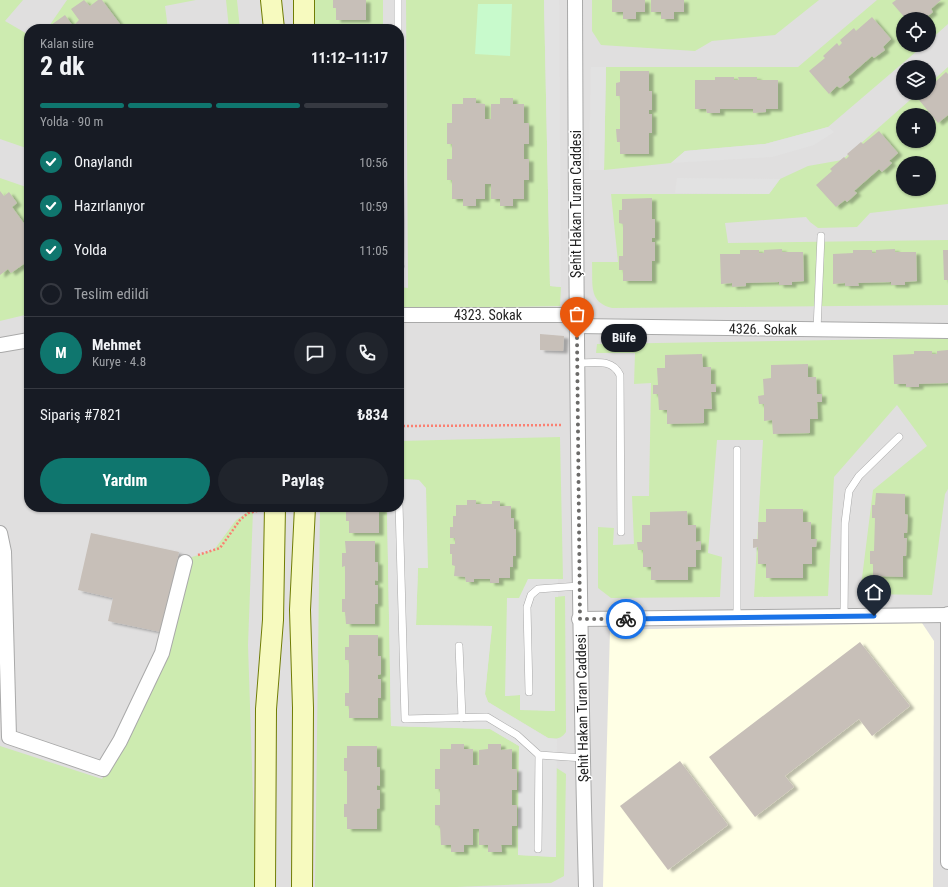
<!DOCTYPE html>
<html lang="tr">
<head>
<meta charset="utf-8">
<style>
	body { margin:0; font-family:"Roboto Condensed",sans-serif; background:#20242c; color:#f1f3f6; height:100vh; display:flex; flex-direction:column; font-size:15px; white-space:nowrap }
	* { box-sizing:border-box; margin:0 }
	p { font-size:13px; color:#9ea1a6 }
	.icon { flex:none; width:22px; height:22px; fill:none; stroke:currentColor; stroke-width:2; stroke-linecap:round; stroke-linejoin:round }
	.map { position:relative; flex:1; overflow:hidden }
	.details { position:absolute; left:24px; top:24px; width:380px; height:488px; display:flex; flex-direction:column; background:#171b24; border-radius:16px; box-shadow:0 1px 3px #0004 }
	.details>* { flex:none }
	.buttons { position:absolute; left:896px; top:12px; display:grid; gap:8px }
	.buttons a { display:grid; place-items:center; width:40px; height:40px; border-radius:50%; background:#171b24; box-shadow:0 1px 3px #0004; font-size:20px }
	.pin { position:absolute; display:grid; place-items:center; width:34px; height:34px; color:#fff; margin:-41px -17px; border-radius:50% 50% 50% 0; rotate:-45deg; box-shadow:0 0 4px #0007 }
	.pin .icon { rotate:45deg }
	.courier { position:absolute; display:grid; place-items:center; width:40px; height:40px; margin:-20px; border:3px solid #1a73e8; border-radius:50%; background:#fff; color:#222; box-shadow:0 1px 5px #0007 }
	.bubble { position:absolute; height:28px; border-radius:14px; background:#171b24; box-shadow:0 1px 3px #0004; font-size:13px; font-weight:700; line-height:28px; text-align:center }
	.headline em { font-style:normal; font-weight:700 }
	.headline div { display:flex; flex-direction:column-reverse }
	.headline { display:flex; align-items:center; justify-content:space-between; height:68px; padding:0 16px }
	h1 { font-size:26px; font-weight:700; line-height:30px }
	.bar { display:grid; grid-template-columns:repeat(4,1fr); gap:6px 4px; align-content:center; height:48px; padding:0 16px }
	.bar i { height:5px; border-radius:3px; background:#363941 }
	.bar .current { background:#0f766e }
	.bar p { grid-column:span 4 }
	.line { display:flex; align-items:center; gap:10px; padding:0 16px; border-top:1px solid #363941 }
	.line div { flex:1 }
	.round { display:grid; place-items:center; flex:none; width:42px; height:42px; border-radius:21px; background:#20242c }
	ol { padding:0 16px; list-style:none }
	li { display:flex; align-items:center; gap:12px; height:44px }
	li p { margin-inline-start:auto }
	li .icon { padding:4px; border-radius:50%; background:#0f766e; color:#fff; stroke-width:4 }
	li:last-child { color:#9ea1a6 }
	li i { width:22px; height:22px; border:2px solid #363941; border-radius:50% }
	.primary-button { display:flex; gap:8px; margin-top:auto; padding:8px 16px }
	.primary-button a { flex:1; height:46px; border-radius:24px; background:#0f766e; color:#fff; font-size:16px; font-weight:700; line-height:46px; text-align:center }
	.primary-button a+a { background:#20242c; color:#f1f3f6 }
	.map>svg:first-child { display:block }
</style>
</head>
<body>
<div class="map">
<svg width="948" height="887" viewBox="0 0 948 887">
	<defs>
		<filter id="shadow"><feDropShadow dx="4.5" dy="2.5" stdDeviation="1" flood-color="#0004"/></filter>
	</defs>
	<rect width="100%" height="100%" fill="#f2efe9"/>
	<path fill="#e0dfdf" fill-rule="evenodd" d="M0,0H948V887H242L0,757ZM903,19H929V45H903ZM29,29H399V507H29ZM903,67H929V93H903ZM903,115H929V141H903ZM903,163H929V189H903Z"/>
	<path fill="#ffffe5" d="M922,623L934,641L933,887H603L610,630Z"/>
	<g fill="#cdebb0" fill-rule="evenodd">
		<path d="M0,0H23L5,21L29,35V149L0,139Z"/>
		<path d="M67,0H196L165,6L168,29H47Z"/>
		<path d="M226,0H237L240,29H229Z"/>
		<rect x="312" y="0" width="71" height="29"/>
		<path d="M406,0H544L550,286L561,287L560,306L399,309V287L408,288Z"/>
		<path d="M592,0H819L775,35L712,41L695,51L601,45L592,31Z"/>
		<path d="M877,0H948V24L929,41V19H903V45H924L828,127L765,144L685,151L671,163L604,170L606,67H798Z"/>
		<path d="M948,67V204L870,213L857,227L818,228L810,222L806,217L725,223L728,243L948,240V305L612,308C588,302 593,284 592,262H618L611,194H769L780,179L808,166L842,160L918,93H929V84ZM903,115H929V141H903ZM903,163H929V189H903Z"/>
		<path d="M0,178L29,188V314L0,321Z"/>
		<path d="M948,338V489L945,494L932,595L860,594L873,490L927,446L897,405L834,477L828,596L754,597L763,440H717L708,553L722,557L720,597L611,598L598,588V527L614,528L613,545L634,544L632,496H649L651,383L634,384L635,353H596L597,344Z"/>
		<path d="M560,437L563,579H528L505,696L520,695V709L555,711V597L565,596L566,732C561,739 557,739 548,738L488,702L485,694L492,626L416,625L418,568H427L419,480L399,479V441Z"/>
		<path d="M320,507H387L391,726L490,729L519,746L518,855L556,857L555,767L566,774L564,876L551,883L456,887H315Z"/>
		<path d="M253,510L248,645L256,887H0V746L102,779L126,741L186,564L192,557L214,550L236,520L246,513Z"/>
	</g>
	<path fill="#c8facc" d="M478,4H512L510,56L475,54Z"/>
	<g fill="#e2e2e2">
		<path d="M544,0H559L561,287L550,286Z"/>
		<path d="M591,67H606L604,170H589Z"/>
		<path d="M828,127L834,132L814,145L772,157L671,163L685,151L765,144Z"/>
		<path d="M677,178L780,179L769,194L675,193Z"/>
		<path d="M399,479L419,480L426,488L428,568H418L416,625L492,626L485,694L488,702L548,738L557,739L556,857L518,855L519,746L490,729L391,726L387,507H399Z"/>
		<path d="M528,579H558V597H555V711L520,710V695L505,696L507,598H519Z"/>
	</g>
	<g fill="#c7bfb8" filter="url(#shadow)">
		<path d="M84,0L90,6L98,0H102L123,28L121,29H54L51,25L65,15L73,26L79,20L71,9Z"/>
		<path d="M333,0H366V20H336V8H333Z"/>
		<path d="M612,0H645V12H636V19H623V12H612Z"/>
		<path d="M651,0H684V12H674V19H661V12H651Z"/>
		<path d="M896,0H941L931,9L933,12L924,19H906L892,3Z"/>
		<path d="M872,17L891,39L883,47L885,50L874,58L872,56L848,77L850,80L840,88L837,86L829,94L809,71L825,58L823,56L837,43L839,46L842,43L840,40L854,28L856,31Z"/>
		<path d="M620,71H649V91H652V110H649V114H652V133H649V154H620V142H617L616,129H620V96H616V83L620,82Z"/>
		<path d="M946,72L948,74V115L938,123L919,100L929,93L935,87L932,85Z"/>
		<path d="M715,77H734V80H739L738,77H757V80H778V109H766V112L753,113V109H720V113H707L706,109H695V80H715Z"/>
		<path d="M463,98H476V103L485,104V119H491V104H500V98H513V104H524V123H529V144H524V159H529V180H524V199H513V206H500V199H491V184H485V199H476V206H463V199H452V180H447V159H452V144H447V123H452V104H463Z"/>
		<path d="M879,131L898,153L889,161L892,163L882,172L879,169L854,191L857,193L847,202L845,200L836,207L816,185L832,171L830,169L844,157L846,159L849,156L847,154L861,142L863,144Z"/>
		<path d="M0,191L4,196L9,192L17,203L12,207L26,226L29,224V254L25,257L28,261L11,273L8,269L0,275Z"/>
		<path d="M652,198V219H655V238H652V242H655V261H652V281H623V270H619V256H623V224L619,223V210H622V199Z"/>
		<path d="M782,249V252H803L804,281L792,282V285H779V282L746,283V286L732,287V283L721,284L720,254H740V250H759V253H764V250Z"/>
		<path d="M895,249V252H916L917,281L905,282V285H891V282L858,283L859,286H845V283L833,284V254L853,253V250H872V253H876V250Z"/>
		<path d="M943,250H948V280H944Z"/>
		<path d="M540,334L564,336L563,351L540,350Z"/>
		<path d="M948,350V383L919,384V387H906V384H894L893,355L914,354V351H932V354H937V351Z"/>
		<path d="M702,354L703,367H711V384H716V392H711L712,409H704V423L667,424V410H659L658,394H653V385H658L657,368H665V355Z"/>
		<path d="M808,364V377H816L817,394H822V402H817L818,419H810V433L773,434L772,420L764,421V404H759L758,396L764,395L763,379L771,378V365Z"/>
		<path d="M876,493L905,494V514L908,515L907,533H904V538H907L906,556H903V577L873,576V564H870V551H874L875,518H872V505H875Z"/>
		<path d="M467,500H476V504H492V501H500V506H511V518H514V529H516V556H513V567H510V578H499V583H490V579H474V582H466L465,577L454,576L455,566L452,565V554H450V544H455V538H450V527H453V516H456V505H467Z"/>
		<path d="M349,507H382V512H379V533H349V521H346V508Z"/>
		<path d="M766,509H803V522H811V539H817L816,547H812V564H803V578H766V564H758V547L753,548V539H758V522H766Z"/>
		<path d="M687,511L688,525H696V542L701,541V550H696V567H688V580H651V567H643V550H638L637,542H642V525H650V512Z"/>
		<path d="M91,533L179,552L161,632L108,621L113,598L78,590Z"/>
		<path d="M345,541H375V562H378V581L375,580V585H378V604H375V624H346L345,612H342V599H345V566L342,567V553H346Z"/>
		<path d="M349,635H378V656H381V674L378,675V679H381V698H378V718H349V706H345V693H349V660H345V647H349Z"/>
		<path d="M860,642L910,706L872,736L859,719L785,776L794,787L755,817L709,757Z"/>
		<path d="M451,744H464V749H473V765H479V750L488,749V744H501V750L512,749V769H517V790H512V805H517V826H512V845H501L502,852H488V845H479V829H473V845H464V852H451V845H441L440,826L435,825V805H440V789H435V769H440V749H451Z"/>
		<path d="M347,746H377V767H380V786L377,785V790H380V808L377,809V829H347V817H344V804H347V771H344V758H347Z"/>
		<path d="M680,761L728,825L668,870L620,806Z"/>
	</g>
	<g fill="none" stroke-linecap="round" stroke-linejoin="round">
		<defs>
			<g id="lane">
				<path d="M398,0V29"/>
				<path d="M399,89L401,264L399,273"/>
				<path d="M817,330L821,236"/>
				<path d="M577,363C594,363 612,358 620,375L621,532"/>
				<path d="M737,450V617"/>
				<path d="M399,504L405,719L487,717L517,735L539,755L538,849"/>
				<path d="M844,616L845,523L849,491L859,476L899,437"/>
				<path d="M459,646L462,718"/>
				<path d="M529,692L527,607L531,595L538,589L579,586"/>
				<path d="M539,755L583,758"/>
			</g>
			<g id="street">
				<path d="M575,0C576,296 578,591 586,887"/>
				<path d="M399,315H577"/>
				<path d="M577,326L948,331"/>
				<path d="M0,345L29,340"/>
				<path d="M0,533L4,552L9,737L103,769L120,741L162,653L185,562"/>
				<path d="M948,614V862"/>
				<path d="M579,619L948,615"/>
			</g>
			<g id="secondary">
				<path d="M271,0L274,29"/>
				<path d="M304,0V29"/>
				<path d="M265,887L266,709L273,620L275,507"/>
				<path d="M302,887L303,708L300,610L305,507"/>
			</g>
		</defs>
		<use href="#lane" stroke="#a9a9a9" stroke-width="8"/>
		<use href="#street" stroke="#a9a9a9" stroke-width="16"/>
		<use href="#secondary" stroke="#707d05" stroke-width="22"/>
		<g stroke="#fa8072" stroke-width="2.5" stroke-dasharray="2 2" stroke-linecap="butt">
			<path d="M399,426L562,425"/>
			<path d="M198,555L220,548L240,520L248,513L257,511"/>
		</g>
		<use href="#lane" stroke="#fff" stroke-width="7"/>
		<use href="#street" stroke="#fff" stroke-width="14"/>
		<use href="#secondary" stroke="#f7fabf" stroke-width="20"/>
	</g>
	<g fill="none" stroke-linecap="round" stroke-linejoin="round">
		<path stroke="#6b6a68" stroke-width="4" stroke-dasharray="0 7.2" d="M577,338L580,619H626"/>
		<path stroke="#1a73e8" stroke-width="5" d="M626,619L874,616"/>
	</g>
	<g text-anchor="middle" stroke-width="3" stroke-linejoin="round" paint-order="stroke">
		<g font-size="14" fill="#222" stroke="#fff">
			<text transform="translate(576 204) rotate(-90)" y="5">Şehit Hakan Turan Caddesi</text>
			<text x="488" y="320">4323. Sokak</text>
			<text transform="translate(763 329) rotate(1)" y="5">4326. Sokak</text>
			<text transform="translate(582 708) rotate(-91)" y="5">Şehit Hakan Turan Caddesi</text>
		</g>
	</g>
</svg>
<div class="buttons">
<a><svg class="icon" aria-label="locate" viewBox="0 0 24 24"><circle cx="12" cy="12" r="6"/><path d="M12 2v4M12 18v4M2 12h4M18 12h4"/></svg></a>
<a><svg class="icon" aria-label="layers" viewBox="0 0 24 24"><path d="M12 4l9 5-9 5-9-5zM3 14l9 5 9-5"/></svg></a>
<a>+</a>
<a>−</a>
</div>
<div class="pin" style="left:577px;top:338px;background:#ea580c"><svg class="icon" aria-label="bag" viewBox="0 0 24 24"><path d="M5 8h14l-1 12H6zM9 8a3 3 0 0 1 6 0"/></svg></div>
<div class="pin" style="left:874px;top:616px;background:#1f2937"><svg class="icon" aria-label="home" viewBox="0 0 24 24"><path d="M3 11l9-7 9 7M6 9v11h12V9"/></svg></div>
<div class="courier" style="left:626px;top:619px"><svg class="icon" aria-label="bike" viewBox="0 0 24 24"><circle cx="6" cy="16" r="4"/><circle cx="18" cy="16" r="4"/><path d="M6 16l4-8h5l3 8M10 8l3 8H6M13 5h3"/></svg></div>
<div class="bubble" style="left:601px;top:324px;width:46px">Büfe</div>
<section class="details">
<div class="headline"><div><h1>2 dk</h1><p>Kalan süre</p></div><em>11:12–11:17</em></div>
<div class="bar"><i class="current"></i><i class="current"></i><i class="current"></i><i></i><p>Yolda · 90 m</p></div>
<ol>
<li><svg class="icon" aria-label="check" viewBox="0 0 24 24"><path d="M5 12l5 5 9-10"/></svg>Onaylandı<p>10:56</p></li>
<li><svg class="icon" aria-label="check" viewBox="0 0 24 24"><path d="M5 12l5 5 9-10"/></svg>Hazırlanıyor<p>10:59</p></li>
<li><svg class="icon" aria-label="check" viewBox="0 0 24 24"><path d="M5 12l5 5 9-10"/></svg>Yolda<p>11:05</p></li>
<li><i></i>Teslim edildi</li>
</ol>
<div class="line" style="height:72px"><b class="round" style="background:#0f766e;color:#fff">M</b><div><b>Mehmet</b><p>Kurye · 4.8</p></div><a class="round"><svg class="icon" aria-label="chat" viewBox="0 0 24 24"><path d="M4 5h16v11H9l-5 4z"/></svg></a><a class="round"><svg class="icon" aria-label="phone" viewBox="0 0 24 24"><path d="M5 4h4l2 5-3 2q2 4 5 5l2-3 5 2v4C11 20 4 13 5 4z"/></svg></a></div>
<div class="line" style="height:52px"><div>Sipariş #7821</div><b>₺834</b></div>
<div class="primary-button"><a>Yardım</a><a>Paylaş</a></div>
</section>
</div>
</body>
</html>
